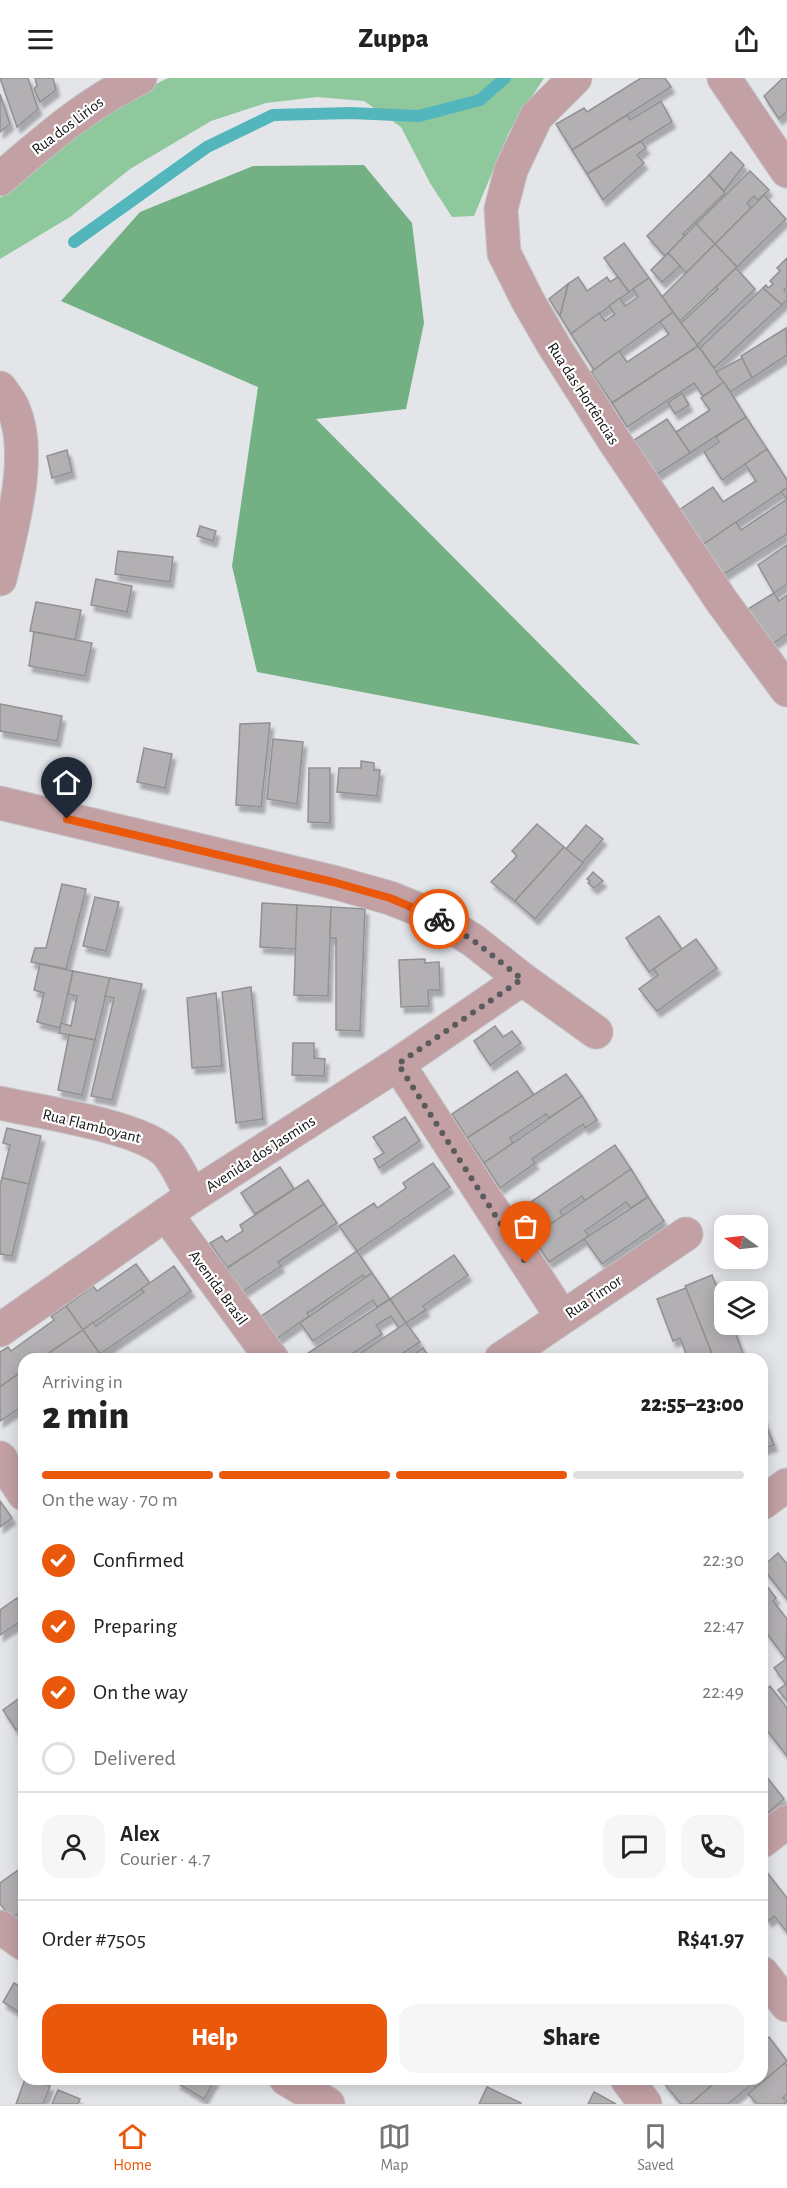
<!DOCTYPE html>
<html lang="en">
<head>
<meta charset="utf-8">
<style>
	body { margin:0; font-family:"Alegreya Sans",sans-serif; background:#f6f6f6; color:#222; height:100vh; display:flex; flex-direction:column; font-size:22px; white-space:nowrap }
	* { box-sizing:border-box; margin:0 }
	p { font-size:20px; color:#767676 }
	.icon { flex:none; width:33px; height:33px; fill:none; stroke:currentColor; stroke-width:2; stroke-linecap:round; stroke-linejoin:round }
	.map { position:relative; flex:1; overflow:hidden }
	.drawer { position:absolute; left:18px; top:1275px; width:750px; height:732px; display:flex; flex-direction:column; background:#fff; border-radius:18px; box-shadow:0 3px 15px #0003 }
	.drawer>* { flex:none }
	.needle { width:39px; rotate:284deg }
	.fabs { position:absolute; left:714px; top:1137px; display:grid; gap:12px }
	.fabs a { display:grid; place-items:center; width:54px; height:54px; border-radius:12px; background:#fff; box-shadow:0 3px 15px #0003; font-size:30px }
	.pin { position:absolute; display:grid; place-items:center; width:51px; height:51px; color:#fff; margin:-62px -26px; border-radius:50% 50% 50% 0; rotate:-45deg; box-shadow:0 0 6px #0007 }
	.pin .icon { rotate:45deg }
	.courier { position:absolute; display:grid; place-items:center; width:60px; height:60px; margin:-30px; border:4px solid #ea580c; border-radius:50%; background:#fff; color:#222; box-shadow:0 2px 8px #0007 }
	.headline em { font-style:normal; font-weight:800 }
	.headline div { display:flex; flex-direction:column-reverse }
	.headline { display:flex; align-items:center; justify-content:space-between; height:102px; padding:0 24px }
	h1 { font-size:39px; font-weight:800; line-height:45px }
	.bar { display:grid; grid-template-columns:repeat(4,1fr); gap:9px 6px; align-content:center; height:72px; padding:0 24px }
	.bar i { height:8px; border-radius:4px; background:#e0e0e0 }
	.bar .on { background:#ea580c }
	.bar p { grid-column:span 4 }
	.line { display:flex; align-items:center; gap:15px; padding:0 24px; border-top:2px solid #e0e0e0 }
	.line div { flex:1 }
	.round { display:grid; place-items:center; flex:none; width:63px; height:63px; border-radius:18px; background:#f6f6f6 }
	ol { padding:0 24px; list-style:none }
	li { display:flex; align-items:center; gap:18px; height:66px }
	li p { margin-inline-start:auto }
	li .icon { padding:6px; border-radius:50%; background:#ea580c; color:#fff; stroke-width:4 }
	li:last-child { color:#767676 }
	li i { width:33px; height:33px; border:3px solid #e0e0e0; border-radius:50% }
	.button { display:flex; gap:12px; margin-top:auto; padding:12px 24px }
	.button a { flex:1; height:69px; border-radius:18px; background:#ea580c; color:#fff; font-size:24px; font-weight:800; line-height:69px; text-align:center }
	.button a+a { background:#f6f6f6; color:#222 }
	header { display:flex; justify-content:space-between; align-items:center; height:78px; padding:0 24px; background:#fff; font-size:27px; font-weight:800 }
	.dock { display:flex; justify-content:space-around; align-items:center; height:84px; border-top:2px solid #e0e0e0; background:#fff; font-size:16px; color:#767676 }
	.dock a { display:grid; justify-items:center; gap:3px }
	.dock .on { color:#ea580c }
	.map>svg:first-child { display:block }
</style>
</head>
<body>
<header><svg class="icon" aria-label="menu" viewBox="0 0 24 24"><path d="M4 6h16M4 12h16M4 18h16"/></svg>Zuppa<svg class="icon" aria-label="share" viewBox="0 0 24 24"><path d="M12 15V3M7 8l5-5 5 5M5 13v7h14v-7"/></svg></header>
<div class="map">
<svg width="787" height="2026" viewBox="0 0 787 2026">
	<defs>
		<filter id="shadow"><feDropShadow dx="3.5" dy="6" stdDeviation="1.5" flood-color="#0004"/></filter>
	</defs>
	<rect width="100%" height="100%" fill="#e3e5e9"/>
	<path fill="#8ec89c" d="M168,0H544L509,54L474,138L452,139L430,105L401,49L364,23L317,19L266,25L211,43L130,91L70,139L0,181V120L65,65L124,22Z"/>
	<path fill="#73b184" d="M364,87L412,145L424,245L406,331L316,341L640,667L257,594L232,488L258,309L61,223L140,134L253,88Z"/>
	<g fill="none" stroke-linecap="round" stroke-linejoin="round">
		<path stroke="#54b6bd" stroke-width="12" d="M74,164L207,69L273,37L350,35L419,38L480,22L505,0"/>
	</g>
	<g fill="#b3b0b3" stroke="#939092" stroke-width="1.5" filter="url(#shadow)">
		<path d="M0,0H28L38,31L17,49Z"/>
		<path d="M35,0H53L56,12L40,24L34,11L37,8Z"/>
		<path d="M641,0H665L671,9L572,72L556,46L584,30L587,34Z"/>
		<path d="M783,0H787V33L779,41L764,18Z"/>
		<path d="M0,16L10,46L0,54Z"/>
		<path d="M661,23L672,44L587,96L572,72L627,37L630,42Z"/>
		<path d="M641,63L646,70L637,77L644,85L603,122L587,96Z"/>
		<path d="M731,74L744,87L724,113L709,97Z"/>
		<path d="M750,93L769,112L758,122L754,118L747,125L751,130L715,166L696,146Z"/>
		<path d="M709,97L725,115L683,156L685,158L665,178L647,158Z"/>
		<path d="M764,117L786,141L737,189L715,166Z"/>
		<path d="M696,146L715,166L686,195L668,175Z"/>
		<path d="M624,165L649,200L629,214L604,180Z"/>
		<path d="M715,166L737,189L680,243L662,219Z"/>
		<path d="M668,175L680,188L662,204L651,192Z"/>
		<path d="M787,180V209L784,212L787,215V222L782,227L763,210L766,207L768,210L773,206L770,203L780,193L777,190Z"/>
		<path d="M736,190L755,211L697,267L681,245L718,211L716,209Z"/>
		<path d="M578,199L587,213L607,199L610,204L618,199L629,214L571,256L560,238L568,206Z"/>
		<path d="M649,200L673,234L594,292L571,256L599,235L605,243L615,236L609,228L620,220L625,228L638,219L633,211Z"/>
		<path d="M568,206L560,238L549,221Z"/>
		<path d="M763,210L782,227L714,290L700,270Z"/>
		<path d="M673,234L698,268L612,325L591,294L619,273L627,284L669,256L660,244Z"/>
		<path d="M786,250L787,277L752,300L741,278Z"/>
		<path d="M698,268L724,304L703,318L694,305L627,349L612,325Z"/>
		<path d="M742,280L752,300L730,314L716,294Z"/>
		<path d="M724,304L746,339L690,375L676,354L710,332L701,320Z"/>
		<path d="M682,315L689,327L675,336L668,325Z"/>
		<path d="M746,339L767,371L722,402L704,374L719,364L716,359Z"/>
		<path d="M667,341L690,375L656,397L634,362Z"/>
		<path d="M767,371L787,402V410L701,468L679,432L713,409L723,424L756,403L745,386Z"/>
		<path d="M67,372L72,394L52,400L47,378Z"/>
		<path d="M787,410V456L721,498L701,468L736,444L741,452L787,421L781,414Z"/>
		<path d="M200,448L216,453L213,463L197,458Z"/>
		<path d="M787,467V506L774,515L758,487Z"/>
		<path d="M118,473L173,479L170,504L115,496Z"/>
		<path d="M96,501L132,508L127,534L91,527Z"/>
		<path d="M774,515L779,523L787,517V556L766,570L743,534Z"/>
		<path d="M36,524L81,532L75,562L30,553Z"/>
		<path d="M34,554L92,565L85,598L29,588Z"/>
		<path d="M0,626L62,638L57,663L0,653Z"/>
		<path d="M270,645L261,729L236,727L240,646Z"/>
		<path d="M273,661L303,664L297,726L267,721Z"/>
		<path d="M144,670L172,676L165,710L137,704Z"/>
		<path d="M361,683L374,685V692H380L377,718L337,714L339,690H361Z"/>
		<path d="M309,690H330V745L308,744Z"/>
		<path d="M537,746L564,769L515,823L491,804L517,778L512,773Z"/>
		<path d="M586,747L603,761L582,785L566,771Z"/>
		<path d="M564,769L583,785L535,841L515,823Z"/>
		<path d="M593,794L603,803L594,810L588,805L590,803L587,801Z"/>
		<path d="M62,806L86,811L66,891L31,884L35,870H46Z"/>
		<path d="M95,819L119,824L106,873L83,868Z"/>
		<path d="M262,825L297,827L296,871L260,869Z"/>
		<path d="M297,827L331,829L328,918L294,917Z"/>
		<path d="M331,829L365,831L360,953L336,952V860H330Z"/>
		<path d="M659,838L682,871L649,894L626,860Z"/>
		<path d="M696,861L717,890L657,933L639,911L658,897L654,891Z"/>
		<path d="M425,881V885L439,884L440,912H428L429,928L401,929L399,882Z"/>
		<path d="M40,886L73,893L60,950L37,944L44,915L34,912Z"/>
		<path d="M73,893L110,900L95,962L59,955L61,945L71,948L77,918L68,916Z"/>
		<path d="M110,900L142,906L112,1022L91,1018L114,920L105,918Z"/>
		<path d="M251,909L263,1041L236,1045L222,914Z"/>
		<path d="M216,915L222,988L192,990L187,920Z"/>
		<path d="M495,948L503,959L512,953L521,965L490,987L474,963Z"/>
		<path d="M69,957L95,962L82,1017L58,1012Z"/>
		<path d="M293,965H314V980L325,981L324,998L292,997Z"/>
		<path d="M517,993L534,1017L467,1060L452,1036Z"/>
		<path d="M566,996L582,1018L549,1040L546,1036L510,1060L513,1065L484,1085L467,1060Z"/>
		<path d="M582,1018L597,1042L585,1050L583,1046L532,1081L535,1085L500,1110L484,1085Z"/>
		<path d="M405,1039L420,1063L379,1090L374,1081L384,1075L373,1059Z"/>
		<path d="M7,1050L41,1058L29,1106L2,1100L10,1067L3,1065Z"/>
		<path d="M615,1067L631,1091L585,1123L582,1118L560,1133L563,1138L532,1159L516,1134Z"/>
		<path d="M433,1085L450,1109L357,1173L339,1148L374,1125L377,1130L406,1110L403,1105Z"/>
		<path d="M280,1089L294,1111L255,1136L241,1115Z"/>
		<path d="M631,1091L648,1119L631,1130L626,1124L585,1153L589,1158L549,1184L532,1159Z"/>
		<path d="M2,1100L29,1106L12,1178L0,1176V1107Z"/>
		<path d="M308,1102L324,1126L227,1190L210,1165L222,1158L226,1164L243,1153L240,1147Z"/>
		<path d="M648,1119L664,1143L602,1186L584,1161Z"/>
		<path d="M324,1126L337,1145L278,1184L281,1188L242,1214L227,1190Z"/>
		<path d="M357,1173L372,1195L365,1200L363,1197L312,1232L307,1235L309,1238L275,1262L260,1239Z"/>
		<path d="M454,1177L468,1197L423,1228L426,1232L406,1245L390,1221Z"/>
		<path d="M136,1186L150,1205L83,1252L66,1228L93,1208L97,1213Z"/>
		<path d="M174,1188L191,1213L100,1276L83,1252L93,1244L96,1248L144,1214L141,1211Z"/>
		<path d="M372,1195L390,1221L377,1229L373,1222L313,1263L300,1245Z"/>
		<path d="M712,1197L724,1228V1246H732L745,1281H714L685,1208Z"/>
		<path d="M686,1210L714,1281H688L680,1260L673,1263L657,1221Z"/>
		<path d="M390,1221L406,1245L399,1250L391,1238L376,1247L382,1256L347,1279L349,1281H299Z"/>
		<path d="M66,1228L83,1252L40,1281H24V1292L0,1309V1274L8,1269L11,1273L54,1242L51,1238Z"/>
		<path d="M406,1245L420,1264L394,1281H352Z"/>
		<path d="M83,1252L100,1276L92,1281H82L81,1279L78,1281H40Z"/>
		<path d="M423,1270L431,1281H406Z"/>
		<path d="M24,1292V1327L0,1343V1309Z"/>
		<path d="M762,1337L774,1367L762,1371Z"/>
		<path d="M0,1423L12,1440L0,1449Z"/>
		<path d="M778,1475L787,1486V1521L762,1489Z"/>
		<path d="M762,1502L776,1520L773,1523L787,1541L786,1581L762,1549Z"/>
		<path d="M17,1520L24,1531V1541L0,1557V1532Z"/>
		<path d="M786,1581L787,1582V1623L778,1612L786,1606L774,1590Z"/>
		<path d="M770,1608L787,1630V1678L762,1646V1614Z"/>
		<path d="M24,1617V1646L16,1652L3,1632Z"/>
		<path d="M762,1693L784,1721L762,1740Z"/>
		<path d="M24,1788V1831L12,1840L0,1826V1805Z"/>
		<path d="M762,1788L787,1820V1854L774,1838L769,1843L762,1835Z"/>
		<path d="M14,1905L24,1911V1929L20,1935L3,1924Z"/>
		<path d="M769,1959L787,1983L785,1985L756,2010L752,2006L728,2026H690L719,2001H762V1965Z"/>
		<path d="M785,1985L787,1988V2016L783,2020L787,2023L784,2026H757L748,2016Z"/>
		<path d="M25,2001H31L50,2008L43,2026H16Z"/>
		<path d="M179,2001H215L204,2021L177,2005Z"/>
		<path d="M666,2001H719L690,2026H681L663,2004Z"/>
		<path d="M487,2009L521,2025L520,2026H479Z"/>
		<path d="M58,2012L80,2021L78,2026H52Z"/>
		<path d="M594,2014L616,2026H588Z"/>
	</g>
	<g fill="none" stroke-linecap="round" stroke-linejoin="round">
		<defs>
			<g id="minor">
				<path d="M575,0L536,39L511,92L501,131L504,175L528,223L554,268L613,361L723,525L787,612"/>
				<path d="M724,0L787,93"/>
				<path d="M0,101C44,63 87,25 140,0"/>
				<path d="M0,310C4,316 10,323 13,330C34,377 11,452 0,501"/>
				<path d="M0,725L333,804L390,820L435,838L474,863L522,901L596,954"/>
				<path d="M398,986L562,1239"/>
				<path d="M0,1025C40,1034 139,1048 166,1074C177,1086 184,1104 192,1118"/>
				<path d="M166,1136L272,1281"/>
				<path d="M0,1252L192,1118L398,986L522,901"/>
				<path d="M501,1281L686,1156"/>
				<path d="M0,1380L24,1416"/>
				<path d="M762,1425L787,1407"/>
				<path d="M762,1763L787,1744"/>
				<path d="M0,1849L24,1866"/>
				<path d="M762,1895L787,1927"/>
				<path d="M286,2001L328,2026"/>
				<path d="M627,2001L645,2026"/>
			</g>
		</defs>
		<use href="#minor" stroke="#c1c3c7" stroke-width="35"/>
		<use href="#minor" stroke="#c3a0a4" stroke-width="33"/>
	</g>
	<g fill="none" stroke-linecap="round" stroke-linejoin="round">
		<path stroke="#5a5b5d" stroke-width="6" stroke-dasharray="0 10.8" d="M439,841L474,863L522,901L398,986L526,1185"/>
		<path stroke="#ea580c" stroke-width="8" d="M67,741L333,804L390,820L439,841"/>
	</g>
	<g text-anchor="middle" stroke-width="4.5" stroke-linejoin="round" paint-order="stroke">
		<g font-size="16" fill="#101112" stroke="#fff">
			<text transform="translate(67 47) rotate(-37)" y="6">Rua dos Lirios</text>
			<text transform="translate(584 315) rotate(57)" y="6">Rua das Hortências</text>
			<text transform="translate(92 1047) rotate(14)" y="6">Rua Flamboyant</text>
			<text transform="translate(260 1075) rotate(-33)" y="6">Avenida dos Jasmins</text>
			<text transform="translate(219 1209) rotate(54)" y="6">Avenida Brasil</text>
			<text transform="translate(593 1218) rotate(-34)" y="6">Rua Timor</text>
		</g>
	</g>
</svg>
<div class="fabs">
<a><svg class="needle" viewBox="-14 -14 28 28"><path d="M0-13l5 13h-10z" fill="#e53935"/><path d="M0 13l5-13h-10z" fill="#767676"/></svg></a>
<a><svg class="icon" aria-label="layers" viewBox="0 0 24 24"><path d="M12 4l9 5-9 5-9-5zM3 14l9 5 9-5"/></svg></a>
</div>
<div class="pin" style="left:526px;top:1185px;background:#ea580c"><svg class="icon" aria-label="bag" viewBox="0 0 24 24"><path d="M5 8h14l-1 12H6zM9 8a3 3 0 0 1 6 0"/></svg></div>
<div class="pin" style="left:67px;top:741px;background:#1f2937"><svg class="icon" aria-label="home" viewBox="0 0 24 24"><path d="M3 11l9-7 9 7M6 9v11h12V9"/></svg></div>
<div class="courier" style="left:439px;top:841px"><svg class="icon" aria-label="bike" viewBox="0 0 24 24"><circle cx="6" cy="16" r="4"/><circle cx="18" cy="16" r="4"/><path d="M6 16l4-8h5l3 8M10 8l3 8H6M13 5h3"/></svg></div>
<section class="drawer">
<div class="headline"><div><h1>2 min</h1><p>Arriving in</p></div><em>22:55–23:00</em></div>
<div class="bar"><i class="on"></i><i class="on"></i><i class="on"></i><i></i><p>On the way · 70 m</p></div>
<ol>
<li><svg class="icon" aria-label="check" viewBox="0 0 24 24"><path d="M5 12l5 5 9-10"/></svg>Confirmed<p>22:30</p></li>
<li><svg class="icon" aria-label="check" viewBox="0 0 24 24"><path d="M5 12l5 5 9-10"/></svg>Preparing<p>22:47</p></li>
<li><svg class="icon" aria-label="check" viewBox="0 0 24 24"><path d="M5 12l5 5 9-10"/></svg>On the way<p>22:49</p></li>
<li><i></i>Delivered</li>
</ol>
<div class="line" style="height:108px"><a class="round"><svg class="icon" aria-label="person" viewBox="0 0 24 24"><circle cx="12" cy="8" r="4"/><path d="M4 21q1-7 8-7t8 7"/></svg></a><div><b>Alex</b><p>Courier · 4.7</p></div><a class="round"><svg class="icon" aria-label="chat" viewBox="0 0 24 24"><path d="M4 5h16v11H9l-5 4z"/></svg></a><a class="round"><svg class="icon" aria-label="phone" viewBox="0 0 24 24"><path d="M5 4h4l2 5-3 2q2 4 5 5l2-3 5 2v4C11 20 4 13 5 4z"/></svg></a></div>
<div class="line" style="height:78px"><div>Order #7505</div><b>R$41.97</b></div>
<div class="button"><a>Help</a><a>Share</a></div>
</section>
</div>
<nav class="dock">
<a class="on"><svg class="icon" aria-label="home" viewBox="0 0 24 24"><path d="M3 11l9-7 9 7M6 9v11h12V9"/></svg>Home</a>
<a><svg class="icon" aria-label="map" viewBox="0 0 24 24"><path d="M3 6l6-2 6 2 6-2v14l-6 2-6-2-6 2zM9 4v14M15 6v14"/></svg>Map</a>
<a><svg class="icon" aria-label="saved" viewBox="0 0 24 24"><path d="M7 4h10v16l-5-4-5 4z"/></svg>Saved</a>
</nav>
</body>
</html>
